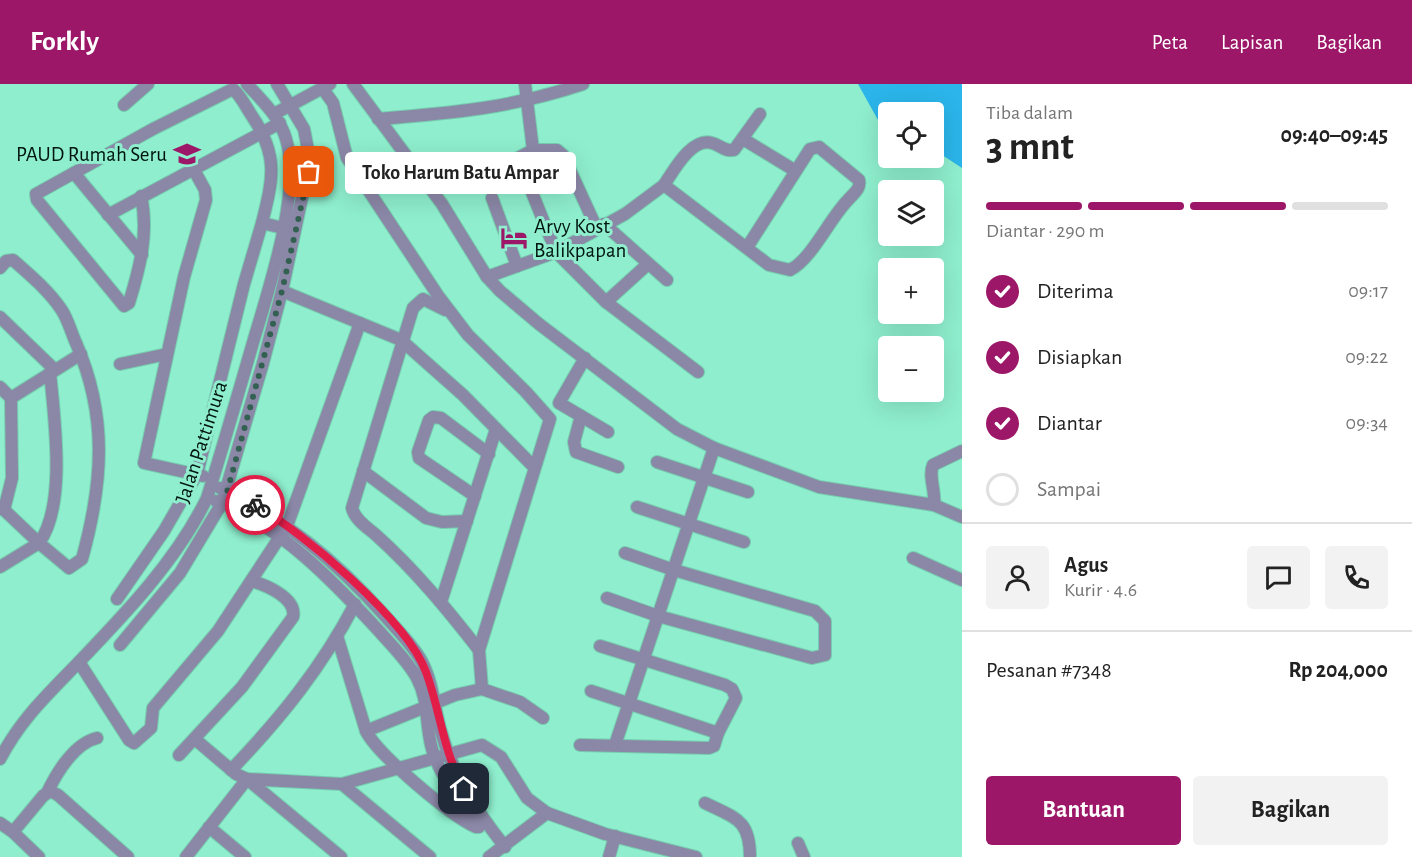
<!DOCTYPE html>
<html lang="id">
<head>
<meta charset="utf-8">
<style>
	body { margin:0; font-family:"Alegreya Sans",sans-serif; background:#f2f2f2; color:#222; height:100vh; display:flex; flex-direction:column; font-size:22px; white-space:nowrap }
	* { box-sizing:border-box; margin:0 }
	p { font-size:20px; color:#767676 }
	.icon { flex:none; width:33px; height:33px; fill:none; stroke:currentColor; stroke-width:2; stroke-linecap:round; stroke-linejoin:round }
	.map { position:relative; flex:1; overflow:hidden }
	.sheet { display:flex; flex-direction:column; background:#fff; width:450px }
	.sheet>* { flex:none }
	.buttons { position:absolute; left:878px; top:18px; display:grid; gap:12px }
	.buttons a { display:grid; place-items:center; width:66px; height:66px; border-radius:6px; background:#fff; box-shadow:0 6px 24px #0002; font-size:30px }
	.pin { position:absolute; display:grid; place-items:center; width:51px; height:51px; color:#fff; margin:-26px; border-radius:12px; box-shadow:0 3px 9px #0006 }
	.courier { position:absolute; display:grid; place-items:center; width:60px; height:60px; margin:-30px; border:4px solid #e11d48; border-radius:50%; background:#fff; color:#222; box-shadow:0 2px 8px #0007 }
	.bubble { position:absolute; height:42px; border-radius:6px; background:#fff; box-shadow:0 6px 24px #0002; font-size:20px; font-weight:700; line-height:42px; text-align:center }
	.headline em { font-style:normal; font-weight:700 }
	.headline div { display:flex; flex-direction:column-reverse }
	.headline { display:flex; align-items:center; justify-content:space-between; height:102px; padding:0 24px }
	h1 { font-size:39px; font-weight:700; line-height:45px }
	.bar { display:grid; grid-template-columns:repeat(4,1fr); gap:9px 6px; align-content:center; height:72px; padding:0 24px }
	.bar i { height:8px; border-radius:4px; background:#e0e0e0 }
	.bar .selected { background:#9c1768 }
	.bar p { grid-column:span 4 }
	.line { display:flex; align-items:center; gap:15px; padding:0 24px; border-top:2px solid #e0e0e0 }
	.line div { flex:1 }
	.round { display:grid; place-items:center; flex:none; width:63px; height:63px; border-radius:6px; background:#f2f2f2 }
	ol { padding:0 24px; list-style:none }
	li { display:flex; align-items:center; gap:18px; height:66px }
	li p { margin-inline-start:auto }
	li .icon { padding:6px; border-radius:50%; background:#9c1768; color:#fff; stroke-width:4 }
	li:last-child { color:#767676 }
	li i { width:33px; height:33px; border:3px solid #e0e0e0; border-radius:50% }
	.primary-button { display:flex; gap:12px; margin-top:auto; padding:12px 24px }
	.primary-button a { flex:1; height:69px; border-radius:6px; background:#9c1768; color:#fff; font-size:24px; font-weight:700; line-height:69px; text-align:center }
	.primary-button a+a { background:#f2f2f2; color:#222 }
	header { display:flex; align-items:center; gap:36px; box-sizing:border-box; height:84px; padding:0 30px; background:#9c1768; color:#fff }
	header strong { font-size:28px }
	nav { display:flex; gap:33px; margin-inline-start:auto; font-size:21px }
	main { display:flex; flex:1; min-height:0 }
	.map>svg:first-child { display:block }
</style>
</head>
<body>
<header>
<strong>Forkly</strong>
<nav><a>Peta</a><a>Lapisan</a><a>Bagikan</a></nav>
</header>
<main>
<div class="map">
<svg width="962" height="773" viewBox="0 0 962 773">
	<rect width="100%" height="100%" fill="#8eeecd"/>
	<path fill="#2bb5ea" d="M858,0H962V84L933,65V28H888V54Z"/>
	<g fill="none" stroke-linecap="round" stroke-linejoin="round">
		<defs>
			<g id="minor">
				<path d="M353,0L442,120L487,193L500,207L539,240L677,345L714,364L819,403L934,421L962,433"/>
				<path d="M525,0L533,66L518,74L556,168L606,218L698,288"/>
				<path d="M323,5L333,19L347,74L439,213L468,251L526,308L550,335L479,566L482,605L520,618L543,634"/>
				<path d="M124,21L148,0"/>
				<path d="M274,30L330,0"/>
				<path d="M378,35C453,29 511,24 583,0"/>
				<path d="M743,55L794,86"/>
				<path d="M533,66H557L563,71L597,145"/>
				<path d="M194,86L205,106L206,116L184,193L144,379L203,392"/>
				<path d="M74,89L142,171"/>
				<path d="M664,101C673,88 691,53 712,59C720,61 725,68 734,66L760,30"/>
				<path d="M141,112C149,149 140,183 129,219L124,222L37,116L36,110L153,45L233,5C241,12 246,23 252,32C279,72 273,95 262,139"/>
				<path d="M492,114L517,182"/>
				<path d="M108,131L280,39"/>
				<path d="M604,140L667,196"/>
				<path d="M0,184L6,177L13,176C30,191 48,206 61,225C68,235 71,248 76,259C108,332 103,399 82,475L69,484L39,459C67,421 54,333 50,288"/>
				<path d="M487,193L556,168L625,130L664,101L769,181L790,186C811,176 830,134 848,116C854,109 861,105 859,96L819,63L810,65L748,162"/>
				<path d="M282,207L401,256L463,311L533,382"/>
				<path d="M606,218L648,180"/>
				<path d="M445,226L423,215L413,224L352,424C355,436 368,444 376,451C415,486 447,525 479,566"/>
				<path d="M0,233L54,285"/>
				<path d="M585,274L559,319L608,348"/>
				<path d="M120,280L167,270"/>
				<path d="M0,303L11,314L12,394L4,426"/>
				<path d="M11,314L81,270"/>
				<path d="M581,332L574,358L576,368L618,383"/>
				<path d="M657,378L748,408"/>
				<path d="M363,387L426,434L442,438L467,437"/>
				<path d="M220,404C288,438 334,475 385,532C397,546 413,561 422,578C433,599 434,622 440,644C452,690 476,726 505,763"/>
				<path d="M475,412L419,374L418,368L429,336L433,333L441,334L489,370"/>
				<path d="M216,417C281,442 333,497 379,547C392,562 407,576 417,594C429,616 425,640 432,665C441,694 461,719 479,743"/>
				<path d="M934,421C936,408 928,392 933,381L962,367"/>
				<path d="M0,422L39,459L0,483"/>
				<path d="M637,423L744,458"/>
				<path d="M913,474L962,496"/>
				<path d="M607,514L658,532L812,574L825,571V537L815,527L674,486L625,469"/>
				<path d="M117,515L164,447L197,390L244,200L262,139L283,144"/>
				<path d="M441,518L496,345"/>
				<path d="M337,552L366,647"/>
				<path d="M120,561L180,489L222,419L263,279L282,207L310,76L304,45L277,0"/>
				<path d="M79,578L129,656L134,659L151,644L153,624L218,547L287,442L360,239"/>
				<path d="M591,607L718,649L736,614L732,605L725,601L600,562"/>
				<path d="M196,656L236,690L247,695L342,700L482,661L501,673L527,714L547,729L605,750L696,773"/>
				<path d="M580,661L709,664L714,662L718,649"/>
				<path d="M615,661L714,364"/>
				<path d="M179,671L242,603L293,533C297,514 266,501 251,497"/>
				<path d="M0,675C21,635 47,611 78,579C125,530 177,476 207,414C222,366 236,317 250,269C265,215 303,110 286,55C280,33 262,17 247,0"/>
				<path d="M231,686C280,635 322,583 355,520"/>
				<path d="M342,700L430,773"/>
				<path d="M48,707C57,688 75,659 97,654"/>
				<path d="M705,719C735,734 750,735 750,773"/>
				<path d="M0,739L13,748"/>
				<path d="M209,743L245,773"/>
				<path d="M476,743C451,732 378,671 366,647L455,611L482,605"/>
				<path d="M798,759L804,773"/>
				<path d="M39,773L13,748L43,712L50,707L58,711L128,773"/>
				<path d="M186,773L247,695L341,773"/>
				<path d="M489,773L547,729"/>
				<path d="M609,773L615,752"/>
			</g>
		</defs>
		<use href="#minor" stroke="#77cbae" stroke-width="14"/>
		<use href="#minor" stroke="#8b87a7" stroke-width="12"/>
	</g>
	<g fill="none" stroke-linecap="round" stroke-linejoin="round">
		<path stroke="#326051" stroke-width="6" stroke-dasharray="0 10.8" d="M255,421L227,408L282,207L309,88"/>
		<path stroke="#e11d48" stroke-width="8" d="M255,421C303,448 407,536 426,588C441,629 442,664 464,705"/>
	</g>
	<defs>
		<symbol id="school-bare" viewBox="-9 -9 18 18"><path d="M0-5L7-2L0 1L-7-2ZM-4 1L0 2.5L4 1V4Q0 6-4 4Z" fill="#9c1768" stroke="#8eeecd" stroke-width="2.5" paint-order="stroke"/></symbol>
		<symbol id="hotel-bare" viewBox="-9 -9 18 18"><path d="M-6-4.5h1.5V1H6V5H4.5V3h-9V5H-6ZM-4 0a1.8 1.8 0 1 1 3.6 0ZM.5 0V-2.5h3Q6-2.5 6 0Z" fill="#9c1768" stroke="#8eeecd" stroke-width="2.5" paint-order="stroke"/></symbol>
	</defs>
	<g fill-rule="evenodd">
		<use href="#school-bare" x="168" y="51" width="38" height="38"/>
		<use href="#hotel-bare" x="495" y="135" width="38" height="38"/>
	</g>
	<g text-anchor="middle" stroke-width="6" stroke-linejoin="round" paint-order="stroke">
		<g font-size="21" fill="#01140e" stroke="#8eeecd" text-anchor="end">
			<text x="167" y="77">PAUD Rumah Seru</text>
			<text x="534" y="149" text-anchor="start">Arvy Kost<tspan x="534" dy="24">Balikpapan</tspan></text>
		</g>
		<g font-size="21" fill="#01140e" stroke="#8eeecd">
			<text transform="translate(201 358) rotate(-72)" y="7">Jalan Pattimura</text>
		</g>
	</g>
</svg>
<div class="buttons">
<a><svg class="icon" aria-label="locate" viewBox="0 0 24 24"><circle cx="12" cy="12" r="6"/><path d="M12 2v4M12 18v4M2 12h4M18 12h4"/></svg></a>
<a><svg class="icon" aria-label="layers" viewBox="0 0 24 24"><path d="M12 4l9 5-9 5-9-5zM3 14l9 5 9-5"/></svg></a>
<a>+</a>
<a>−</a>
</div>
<div class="pin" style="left:309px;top:88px;background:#ea580c"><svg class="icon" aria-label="bag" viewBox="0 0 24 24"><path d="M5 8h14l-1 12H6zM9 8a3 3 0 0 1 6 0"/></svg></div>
<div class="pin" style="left:464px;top:705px;background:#1f2937"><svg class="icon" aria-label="home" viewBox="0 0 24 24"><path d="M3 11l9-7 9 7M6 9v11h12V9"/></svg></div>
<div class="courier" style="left:255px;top:421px"><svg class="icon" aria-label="bike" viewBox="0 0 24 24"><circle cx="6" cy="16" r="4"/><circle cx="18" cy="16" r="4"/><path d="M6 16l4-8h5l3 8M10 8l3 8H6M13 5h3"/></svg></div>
<div class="bubble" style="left:345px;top:68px;width:231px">Toko Harum Batu Ampar</div>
</div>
<section class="sheet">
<div class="headline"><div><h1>3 mnt</h1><p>Tiba dalam</p></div><em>09:40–09:45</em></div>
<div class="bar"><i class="selected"></i><i class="selected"></i><i class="selected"></i><i></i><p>Diantar · 290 m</p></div>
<ol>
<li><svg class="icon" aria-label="check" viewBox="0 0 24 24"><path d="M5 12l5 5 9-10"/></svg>Diterima<p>09:17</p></li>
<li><svg class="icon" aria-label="check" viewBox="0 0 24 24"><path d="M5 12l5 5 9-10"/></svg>Disiapkan<p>09:22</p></li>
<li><svg class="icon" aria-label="check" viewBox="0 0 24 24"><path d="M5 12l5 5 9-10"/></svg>Diantar<p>09:34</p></li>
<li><i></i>Sampai</li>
</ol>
<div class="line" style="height:108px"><a class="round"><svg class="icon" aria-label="person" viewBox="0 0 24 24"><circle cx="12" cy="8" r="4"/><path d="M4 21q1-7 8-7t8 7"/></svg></a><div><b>Agus</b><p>Kurir · 4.6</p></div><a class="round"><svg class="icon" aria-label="chat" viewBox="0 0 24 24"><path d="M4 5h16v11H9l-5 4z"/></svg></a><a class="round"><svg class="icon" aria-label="phone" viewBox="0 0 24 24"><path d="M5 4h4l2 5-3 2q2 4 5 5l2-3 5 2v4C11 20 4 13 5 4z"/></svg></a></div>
<div class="line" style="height:78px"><div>Pesanan #7348</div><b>Rp 204,000</b></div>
<div class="primary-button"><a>Bantuan</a><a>Bagikan</a></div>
</section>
</main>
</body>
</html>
